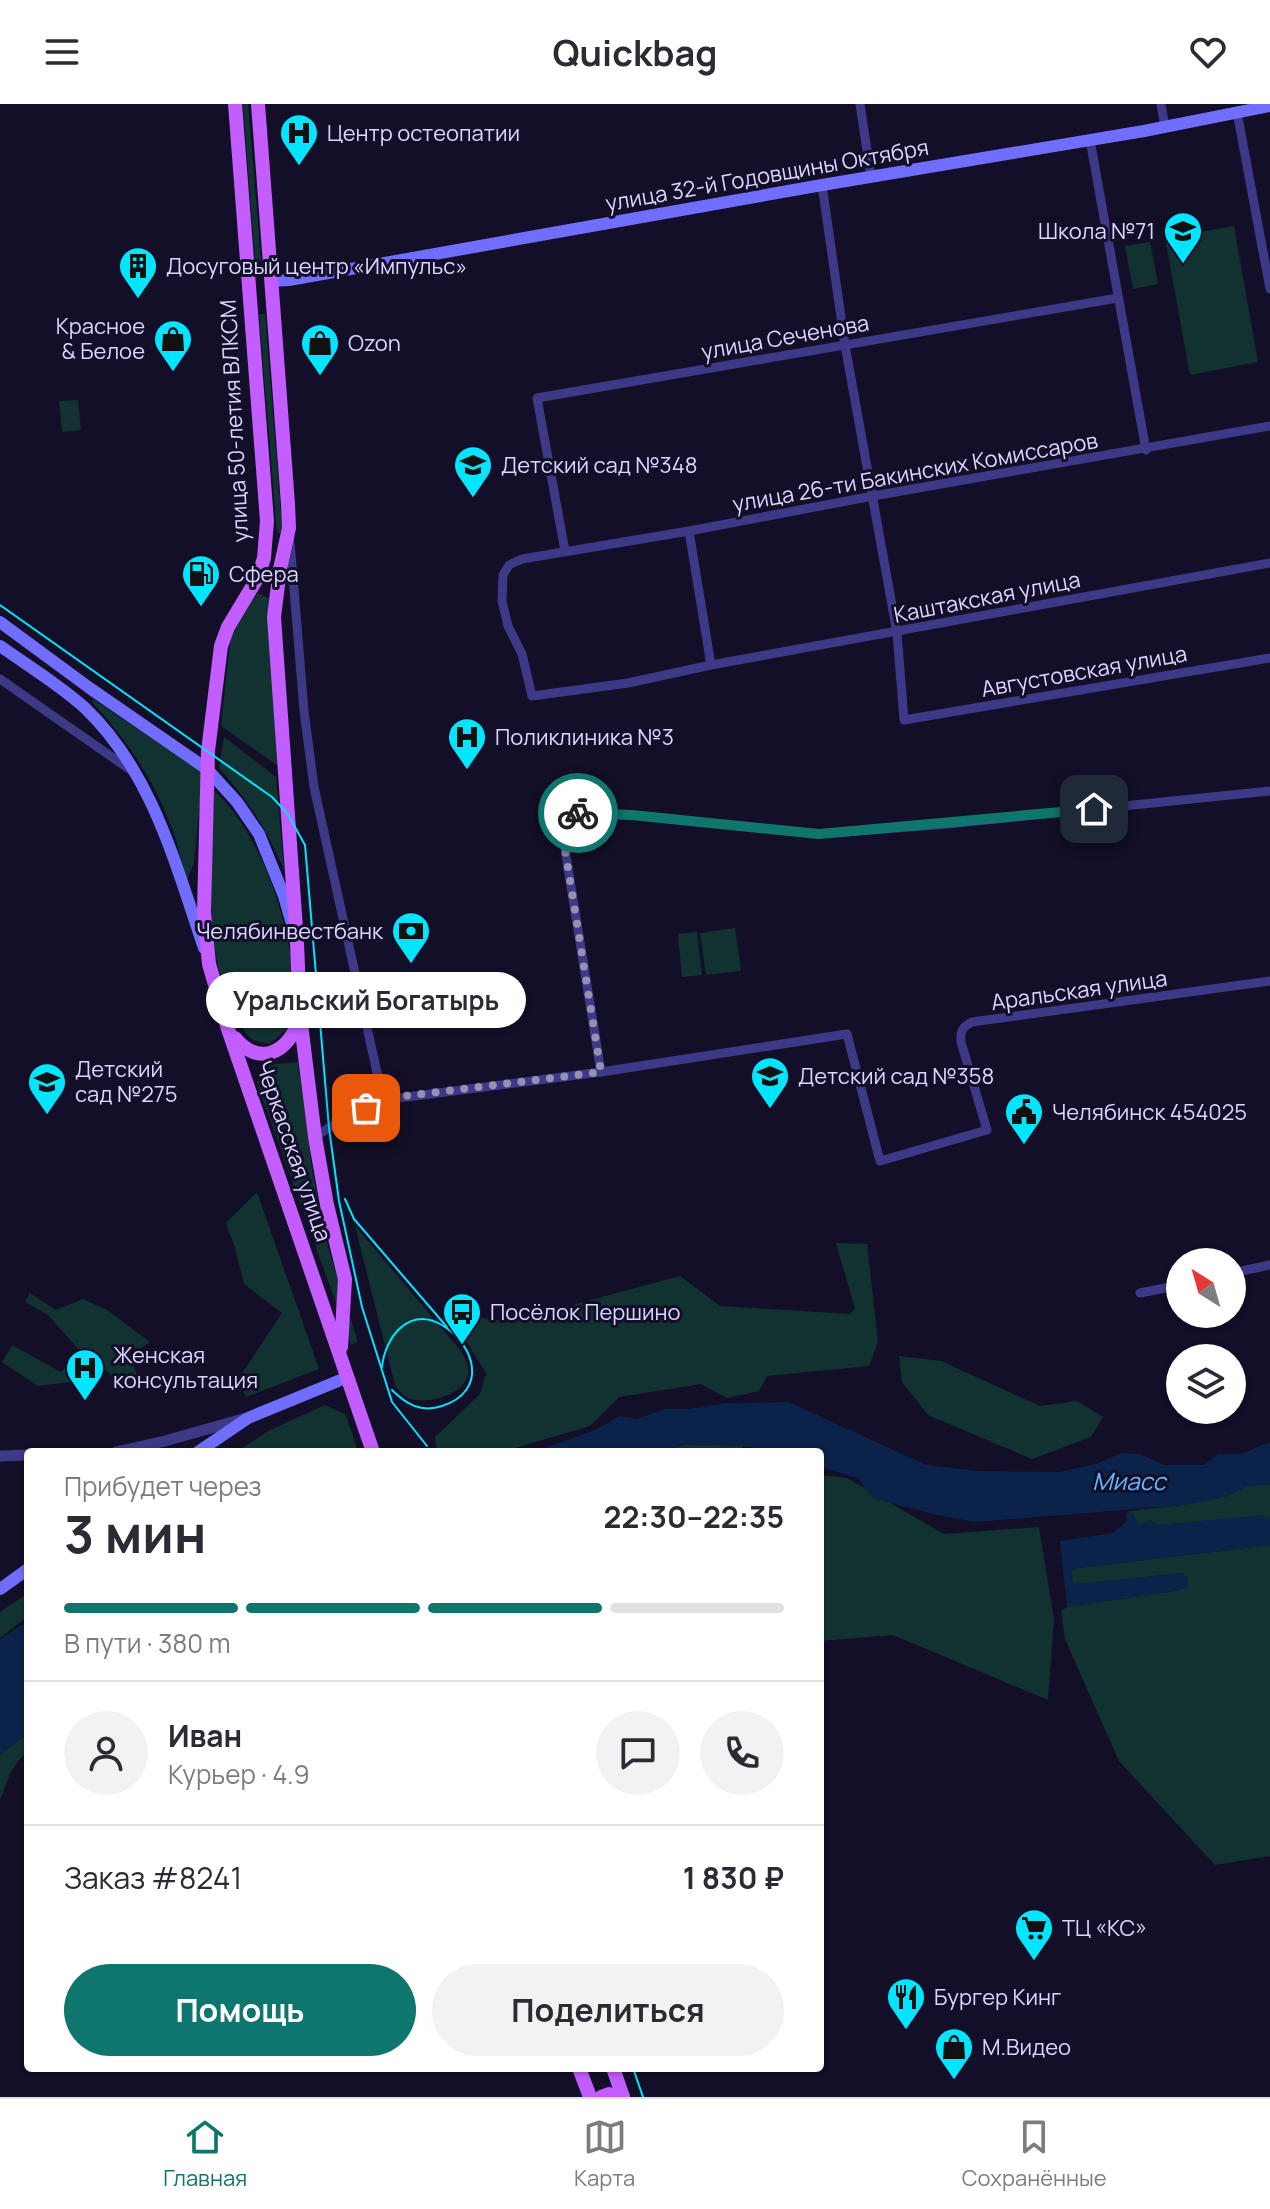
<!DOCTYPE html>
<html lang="ru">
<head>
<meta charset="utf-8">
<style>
	body { margin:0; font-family:Manrope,sans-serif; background:#f2f2f3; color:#2b2b33; height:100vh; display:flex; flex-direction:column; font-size:30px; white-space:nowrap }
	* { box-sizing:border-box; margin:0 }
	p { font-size:26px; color:#7c7c81 }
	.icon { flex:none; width:44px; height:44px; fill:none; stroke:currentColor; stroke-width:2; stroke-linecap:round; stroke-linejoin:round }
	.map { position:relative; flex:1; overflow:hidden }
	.sheet { position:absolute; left:24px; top:1344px; width:800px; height:624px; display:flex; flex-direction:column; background:#fff; border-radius:8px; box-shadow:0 2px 6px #0004 }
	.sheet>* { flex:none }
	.needle { width:52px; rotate:323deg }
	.buttons { position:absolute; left:1166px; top:1144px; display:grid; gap:16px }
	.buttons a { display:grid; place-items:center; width:80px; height:80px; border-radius:50%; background:#fff; box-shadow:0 2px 6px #0004; font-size:40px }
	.pin { position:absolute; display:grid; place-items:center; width:68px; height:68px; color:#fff; margin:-34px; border-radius:16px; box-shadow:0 4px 12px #0006 }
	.courier { position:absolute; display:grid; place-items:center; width:80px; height:80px; margin:-40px; border:6px solid #0f766e; border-radius:50%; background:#fff; color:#222; box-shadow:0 2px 10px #0007 }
	.bubble { position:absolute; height:56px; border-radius:28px; background:#fff; box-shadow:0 2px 6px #0004; font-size:26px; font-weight:700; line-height:56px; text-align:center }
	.summary em { font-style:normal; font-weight:700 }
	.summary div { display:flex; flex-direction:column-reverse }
	.summary { display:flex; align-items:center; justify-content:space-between; height:136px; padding:0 40px }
	h1 { font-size:52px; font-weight:700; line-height:60px }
	.bar { display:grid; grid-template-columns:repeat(4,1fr); gap:12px 8px; align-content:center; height:96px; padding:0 40px }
	.bar i { height:10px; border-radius:6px; background:#e1e1e2 }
	.bar .active { background:#0f766e }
	.bar p { grid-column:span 4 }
	.line { display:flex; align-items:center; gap:20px; padding:0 40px; border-top:2px solid #e1e1e2 }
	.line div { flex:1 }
	.round { display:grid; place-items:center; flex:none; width:84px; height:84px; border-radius:42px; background:#f2f2f3 }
	.action { display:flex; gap:16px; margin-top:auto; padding:16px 40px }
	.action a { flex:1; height:92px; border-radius:48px; background:#0f766e; color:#fff; font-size:32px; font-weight:700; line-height:92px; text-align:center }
	.action a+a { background:#f2f2f3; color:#2b2b33 }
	header { display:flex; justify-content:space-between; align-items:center; height:104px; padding:0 40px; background:#fff; font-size:36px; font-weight:700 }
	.tabs { display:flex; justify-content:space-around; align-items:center; height:112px; border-top:2px solid #e1e1e2; background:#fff; font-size:22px; color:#7c7c81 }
	.tabs a { display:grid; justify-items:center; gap:4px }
	.tabs .active { color:#0f766e }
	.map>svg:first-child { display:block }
</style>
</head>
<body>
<header><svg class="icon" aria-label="menu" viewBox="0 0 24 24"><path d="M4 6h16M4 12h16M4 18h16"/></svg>Quickbag<svg class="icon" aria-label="heart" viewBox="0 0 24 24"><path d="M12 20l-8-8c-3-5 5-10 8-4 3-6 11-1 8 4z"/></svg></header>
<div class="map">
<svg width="1270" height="1993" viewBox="0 0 1270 1993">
	<rect width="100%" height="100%" fill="#130f28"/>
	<g fill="#123231">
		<path d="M243,0H248L261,156L258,160L255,156Z"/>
		<path d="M1234,122L1258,258L1190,271L1165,134Z"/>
		<path d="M1150,138L1158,180L1133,185L1125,142Z"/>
		<path d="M259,210H265L282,422L281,429H277Z"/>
		<path d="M78,296L81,326L62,328L59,297Z"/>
		<path d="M258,489L269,494L268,503L277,661L221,622L230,539L240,513Z"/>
		<path d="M93,595L203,669L194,758L187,776C181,758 178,739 171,722C153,674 126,635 92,598Z"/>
		<path d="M224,633L276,673L284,766C266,724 249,697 219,664Z"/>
		<path d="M214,687C261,727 294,828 294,888C293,895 295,906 293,913C290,924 278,933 270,940C264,939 257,938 252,935C247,932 244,926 240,920C201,860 212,757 214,687Z"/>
		<path d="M735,824L741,867L706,871L700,829Z"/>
		<path d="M697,828L702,871L682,873L678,830Z"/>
		<path d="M298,958L313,1071L328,1143L358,1238L351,1241L257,979C266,956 277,961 298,958Z"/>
		<path d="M257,1088L319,1265L246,1293L239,1274L282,1209L244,1180L235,1144L226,1119Z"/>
		<path d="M355,1122L461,1247C463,1252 468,1259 468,1264C471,1290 427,1302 408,1294C402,1291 398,1286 395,1281Z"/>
		<path d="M836,1139L867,1140L878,1238L869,1262L767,1272L759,1287L727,1294L701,1280L619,1293L590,1322L501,1348H437L435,1333L480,1290L486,1269L462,1231L459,1211L509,1218L680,1172L720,1202L850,1210L855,1205Z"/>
		<path d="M30,1189L56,1206L83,1195L107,1206L150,1238L129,1252L139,1276L118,1277L105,1266L84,1276L38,1282L2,1258L12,1241L61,1268L81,1248L48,1211L25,1198Z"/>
		<path d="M899,1252L941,1257L1040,1302L1077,1297L1103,1313L1091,1333L1032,1355L928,1311L902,1278Z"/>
		<path d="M325,1301L346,1311L358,1348H237L268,1327Z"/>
		<path d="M686,1340L742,1342L745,1348H661Z"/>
		<path d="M820,1371L847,1374L944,1430L1039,1423L1054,1516L1048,1596L893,1531L820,1537Z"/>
		<path d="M1270,1380V1416L1262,1412L1158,1421L1139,1420L1128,1407L1182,1401L1227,1392L1247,1382Z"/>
		<path d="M1270,1441V1752L1215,1761L1119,1657L1065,1535L1061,1507L1067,1503L1181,1486L1183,1469L1072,1481L1071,1465Z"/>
		<path d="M28,1489V1512L0,1534V1508Z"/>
		<path d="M28,1629V1648C11,1661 7,1677 0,1696V1651Z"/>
	</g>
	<g fill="#0b224a">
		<path d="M789,1298L926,1361L978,1367L1058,1368L1096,1360L1121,1349L1140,1350L1164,1361H1204L1218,1350H1241L1270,1338V1380L1247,1382L1227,1392L1182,1401L975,1418L937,1411L872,1394L858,1374L820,1363V1348H783L742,1342L686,1340L661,1348H534L595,1326L620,1312L637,1315L665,1305H689L726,1299Z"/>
		<path d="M1126,1409H1132L1139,1420L1151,1416L1158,1421L1263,1411L1270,1416V1441L1071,1465L1073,1480L1183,1469L1188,1475V1483L1181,1486L1067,1503L1060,1437L1113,1429L1127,1417Z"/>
		<path d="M28,1517V1629L0,1651V1535Z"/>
	</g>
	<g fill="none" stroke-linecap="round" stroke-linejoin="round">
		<g stroke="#3d3987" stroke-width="9">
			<path d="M860,0L871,73"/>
			<path d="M1161,0L1165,23"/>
			<path d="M1237,8L1270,185"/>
			<path d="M1090,36L1146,346"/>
			<path d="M822,81L845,241L897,529L904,616L1270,554"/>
			<path d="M1270,322L873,392L689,427L522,455L509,461L503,471L502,497L508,522L522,550L532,592L628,579L711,561L1270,459"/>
			<path d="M689,427L711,561"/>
			<path d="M290,437L304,607L314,683L383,996"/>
			<path d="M565,447L537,294L1118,194"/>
			<path d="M0,575L132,667"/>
			<path d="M601,968L563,733C563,724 561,713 570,709L632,711L819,730L948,720L1270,687"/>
			<path d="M315,1033L348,1011L383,996L601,968L847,930L880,1057L987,1026L961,938C960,928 962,923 972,918L1270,877"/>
			<path d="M1232,1169L1270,1161"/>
			<path d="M1140,1189L1180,1181"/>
		</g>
		<g stroke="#3d3987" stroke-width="11">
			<path d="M116,1348L165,1337L243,1315"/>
			<path d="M0,1352L28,1351"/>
		</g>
		<g stroke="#716dff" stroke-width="12">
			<path d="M271,177L289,176L822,81L1144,27L1270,2"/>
			<path d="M0,518L91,585L207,665L237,698L259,730L284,792L292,820"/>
			<path d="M0,542C27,561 61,582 85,604C152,668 175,759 204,844"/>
			<path d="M198,1348L248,1314L348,1273"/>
			<path d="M0,1485L28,1465"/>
		</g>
		<g stroke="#c35dff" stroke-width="14">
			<path d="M235,0L267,417L264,454L258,473L228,523L221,542L208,647L204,808L209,860L228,925L373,1348"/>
			<path d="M258,0L288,400L289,424L280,465L274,513L297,839L300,912L315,1033L327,1101L345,1175L341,1243"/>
			<path d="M235,934C259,963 288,949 299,916"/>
			<path d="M579,1964L590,1993"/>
			<path d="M613,1964L623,1993"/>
			<path d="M601,1993L609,1990L623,1993"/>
		</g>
		<g stroke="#02e5ff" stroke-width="2">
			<path d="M0,501L272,693L287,709L305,741L329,1024L339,1097L362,1203L392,1298L427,1342"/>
			<path d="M345,1095L354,1115L447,1223"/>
			<path d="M382,1263C385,1233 409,1202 442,1221C476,1242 488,1287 442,1302C421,1309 406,1300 392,1286"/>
			<path d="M633,1964L643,1993"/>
		</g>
	</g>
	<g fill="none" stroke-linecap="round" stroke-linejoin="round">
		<path stroke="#9590b4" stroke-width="8" stroke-dasharray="0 14.4" d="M366,1004L383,996L405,992L601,968L563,733V719L566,711L578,709"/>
		<path stroke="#0f766e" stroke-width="10" d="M578,709L632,711L819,730L1094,705"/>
	</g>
	<defs>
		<symbol id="hospital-pin" viewBox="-11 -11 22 30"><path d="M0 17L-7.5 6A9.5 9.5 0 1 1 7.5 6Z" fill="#02e5ff" stroke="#130f28"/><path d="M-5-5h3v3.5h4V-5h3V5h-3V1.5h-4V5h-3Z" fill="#111"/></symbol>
		<symbol id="school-pin" viewBox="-11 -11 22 30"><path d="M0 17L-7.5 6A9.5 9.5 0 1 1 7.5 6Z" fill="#02e5ff" stroke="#130f28"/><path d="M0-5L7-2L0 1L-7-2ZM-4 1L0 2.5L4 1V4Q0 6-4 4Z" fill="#111"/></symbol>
		<symbol id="building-pin" viewBox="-11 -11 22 30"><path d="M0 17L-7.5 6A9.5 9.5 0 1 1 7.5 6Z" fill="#02e5ff" stroke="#130f28"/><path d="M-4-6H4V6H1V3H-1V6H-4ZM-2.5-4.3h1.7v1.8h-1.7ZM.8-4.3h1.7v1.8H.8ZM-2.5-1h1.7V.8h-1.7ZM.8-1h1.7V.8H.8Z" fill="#111"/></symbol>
		<symbol id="shop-pin" viewBox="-11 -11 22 30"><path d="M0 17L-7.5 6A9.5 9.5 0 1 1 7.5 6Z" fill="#02e5ff" stroke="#130f28"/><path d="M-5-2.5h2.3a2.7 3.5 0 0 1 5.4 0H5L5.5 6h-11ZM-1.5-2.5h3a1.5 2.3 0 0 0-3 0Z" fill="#111"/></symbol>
		<symbol id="fuel-pin" viewBox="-11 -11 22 30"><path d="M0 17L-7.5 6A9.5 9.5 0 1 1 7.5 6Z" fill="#02e5ff" stroke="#130f28"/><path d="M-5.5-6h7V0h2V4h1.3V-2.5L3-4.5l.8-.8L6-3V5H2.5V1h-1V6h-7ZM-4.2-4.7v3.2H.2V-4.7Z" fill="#111"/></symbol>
		<symbol id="bank-pin" viewBox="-11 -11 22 30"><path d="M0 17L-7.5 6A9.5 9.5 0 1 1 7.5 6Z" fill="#02e5ff" stroke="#130f28"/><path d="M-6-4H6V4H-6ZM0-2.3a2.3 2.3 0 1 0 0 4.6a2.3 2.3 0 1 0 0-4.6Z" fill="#111"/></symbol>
		<symbol id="civic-pin" viewBox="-11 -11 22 30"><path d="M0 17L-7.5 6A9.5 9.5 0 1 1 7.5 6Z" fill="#02e5ff" stroke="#130f28"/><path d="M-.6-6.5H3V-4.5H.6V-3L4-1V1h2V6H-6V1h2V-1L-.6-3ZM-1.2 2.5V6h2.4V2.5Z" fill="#111"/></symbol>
		<symbol id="bus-pin" viewBox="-11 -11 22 30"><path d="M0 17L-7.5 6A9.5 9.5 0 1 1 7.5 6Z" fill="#02e5ff" stroke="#130f28"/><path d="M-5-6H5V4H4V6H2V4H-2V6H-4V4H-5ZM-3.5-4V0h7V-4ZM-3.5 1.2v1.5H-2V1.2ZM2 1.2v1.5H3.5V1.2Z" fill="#111"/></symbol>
		<symbol id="supermarket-pin" viewBox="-11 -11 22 30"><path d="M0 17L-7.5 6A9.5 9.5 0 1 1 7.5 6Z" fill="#02e5ff" stroke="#130f28"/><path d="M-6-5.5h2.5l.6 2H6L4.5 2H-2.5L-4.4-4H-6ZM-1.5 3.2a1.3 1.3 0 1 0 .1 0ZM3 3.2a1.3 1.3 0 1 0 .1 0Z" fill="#111"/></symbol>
		<symbol id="restaurant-pin" viewBox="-11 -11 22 30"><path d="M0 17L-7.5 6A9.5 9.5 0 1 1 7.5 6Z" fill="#02e5ff" stroke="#130f28"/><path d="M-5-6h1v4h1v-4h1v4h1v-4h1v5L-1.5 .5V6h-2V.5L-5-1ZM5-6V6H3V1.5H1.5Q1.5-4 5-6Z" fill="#111"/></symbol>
	</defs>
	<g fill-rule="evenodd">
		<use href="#hospital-pin" x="277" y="7" width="44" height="60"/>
		<use href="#school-pin" x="1161" y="105" width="44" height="60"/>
		<use href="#building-pin" x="116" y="140" width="44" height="60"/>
		<use href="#shop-pin" x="151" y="213" width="44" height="60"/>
		<use href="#shop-pin" x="298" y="217" width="44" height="60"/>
		<use href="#school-pin" x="451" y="339" width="44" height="60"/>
		<use href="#fuel-pin" x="179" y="448" width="44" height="60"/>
		<use href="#hospital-pin" x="445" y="611" width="44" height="60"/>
		<use href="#bank-pin" x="389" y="805" width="44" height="60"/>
		<use href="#school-pin" x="748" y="950" width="44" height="60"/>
		<use href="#school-pin" x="25" y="956" width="44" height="60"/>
		<use href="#civic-pin" x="1002" y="986" width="44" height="60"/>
		<use href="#bus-pin" x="440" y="1186" width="44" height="60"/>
		<use href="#hospital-pin" x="63" y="1242" width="44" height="60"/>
		<use href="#supermarket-pin" x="1012" y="1802" width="44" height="60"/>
		<use href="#restaurant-pin" x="884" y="1871" width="44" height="60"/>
		<use href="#shop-pin" x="932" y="1921" width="44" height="60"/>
	</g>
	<g text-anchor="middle" stroke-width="6" stroke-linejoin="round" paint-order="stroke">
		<g font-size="22" fill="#dbd6ff" stroke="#130f28" text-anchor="start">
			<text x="327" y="37">Центр остеопатии</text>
			<text x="1155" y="135" text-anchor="end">Школа №71</text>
			<text x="166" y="170">Досуговый центр «Импульс»</text>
			<text x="145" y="230" text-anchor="end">Красное<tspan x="145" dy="25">&amp; Белое</tspan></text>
			<text x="348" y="247">Ozon</text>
			<text x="501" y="369">Детский сад №348</text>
			<text x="229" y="478">Сфера</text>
			<text x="495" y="641">Поликлиника №3</text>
			<text x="383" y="835" text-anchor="end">Челябинвестбанк</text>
			<text x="75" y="973">Детский<tspan x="75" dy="25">сад №275</tspan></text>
			<text x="798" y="980">Детский сад №358</text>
			<text x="1052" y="1016">Челябинск 454025</text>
			<text x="490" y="1216">Посёлок Першино</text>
			<text x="113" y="1259">Женская<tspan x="113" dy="25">консультация</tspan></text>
			<text x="1062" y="1832">ТЦ «КС»</text>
			<text x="934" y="1901">Бургер Кинг</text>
			<text x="982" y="1951">М.Видео</text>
		</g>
		<g font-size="22" fill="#dbd6ff" stroke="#130f28">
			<text transform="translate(767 71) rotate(-10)" y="8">улица 32-й Годовщины Октября</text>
			<text transform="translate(785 233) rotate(-10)" y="8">улица Сеченова</text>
			<text transform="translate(234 317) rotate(-93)" y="8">улица 50-летия ВЛКСМ</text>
			<text transform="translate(915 368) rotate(-10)" y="8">улица 26-ти Бакинских Комиссаров</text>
			<text transform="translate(987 493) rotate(-11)" y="8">Каштакская улица</text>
			<text transform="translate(1084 567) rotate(-10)" y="8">Августовская улица</text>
			<text transform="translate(1079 886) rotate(-8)" y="8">Аральская улица</text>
			<text transform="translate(294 1047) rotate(71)" y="8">Черкасская улица</text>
		</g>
		<g font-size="24" font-style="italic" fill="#64b7ff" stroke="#130f28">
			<text x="1129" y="1386">Миасс</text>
		</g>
	</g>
</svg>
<div class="buttons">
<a><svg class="needle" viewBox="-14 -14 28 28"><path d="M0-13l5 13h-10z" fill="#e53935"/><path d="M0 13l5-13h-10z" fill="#7c7c81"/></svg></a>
<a><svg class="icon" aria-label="layers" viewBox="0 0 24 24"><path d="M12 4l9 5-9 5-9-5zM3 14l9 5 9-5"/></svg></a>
</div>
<div class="pin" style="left:366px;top:1004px;background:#ea580c"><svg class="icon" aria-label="bag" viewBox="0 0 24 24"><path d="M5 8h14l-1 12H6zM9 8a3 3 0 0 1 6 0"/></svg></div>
<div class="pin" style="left:1094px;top:705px;background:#1f2937"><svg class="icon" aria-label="home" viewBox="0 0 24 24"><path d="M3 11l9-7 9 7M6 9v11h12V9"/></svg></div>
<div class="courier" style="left:578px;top:709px"><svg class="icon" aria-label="bike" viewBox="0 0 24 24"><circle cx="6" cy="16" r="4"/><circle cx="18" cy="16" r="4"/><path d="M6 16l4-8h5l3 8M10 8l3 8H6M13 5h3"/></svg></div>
<div class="bubble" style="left:206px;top:868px;width:320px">Уральский Богатырь</div>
<section class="sheet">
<div class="summary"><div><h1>3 мин</h1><p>Прибудет через</p></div><em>22:30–22:35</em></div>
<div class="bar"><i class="active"></i><i class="active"></i><i class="active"></i><i></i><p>В пути · 380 m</p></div>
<div class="line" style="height:144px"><a class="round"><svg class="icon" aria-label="person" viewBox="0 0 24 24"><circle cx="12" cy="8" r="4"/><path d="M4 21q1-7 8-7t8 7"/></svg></a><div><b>Иван</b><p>Курьер · 4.9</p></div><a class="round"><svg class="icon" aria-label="chat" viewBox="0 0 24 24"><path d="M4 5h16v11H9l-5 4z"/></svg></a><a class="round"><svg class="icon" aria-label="phone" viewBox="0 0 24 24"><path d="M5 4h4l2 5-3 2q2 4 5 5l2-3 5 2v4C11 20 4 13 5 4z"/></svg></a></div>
<div class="line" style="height:104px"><div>Заказ #8241</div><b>1 830 ₽</b></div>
<div class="action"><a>Помощь</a><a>Поделиться</a></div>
</section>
</div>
<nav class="tabs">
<a class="active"><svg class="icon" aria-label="home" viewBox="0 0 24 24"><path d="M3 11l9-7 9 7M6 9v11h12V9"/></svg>Главная</a>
<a><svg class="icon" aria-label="map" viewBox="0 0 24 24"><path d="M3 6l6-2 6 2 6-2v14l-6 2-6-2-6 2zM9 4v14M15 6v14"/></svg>Карта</a>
<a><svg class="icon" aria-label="saved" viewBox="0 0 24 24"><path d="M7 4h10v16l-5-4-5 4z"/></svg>Сохранённые</a>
</nav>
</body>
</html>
